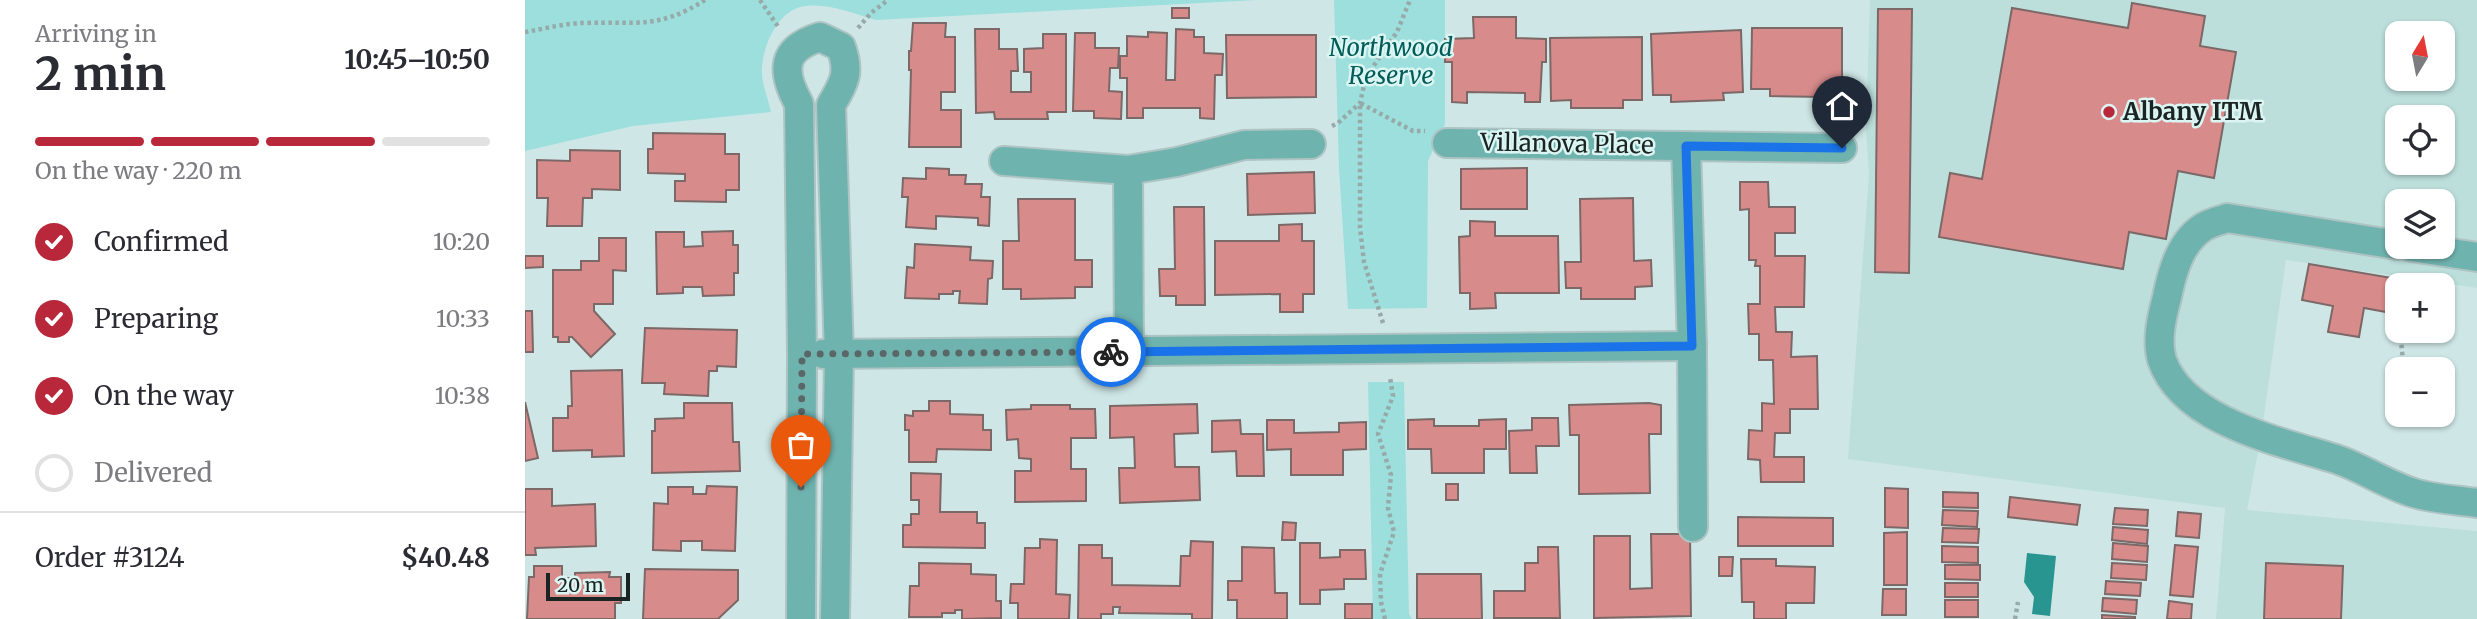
<!DOCTYPE html>
<html lang="en">
<head>
<meta charset="utf-8">
<style>
	body { margin:0; font-family:Merriweather,serif; background:#f7f7f7; color:#2b2b33; height:100vh; display:flex; flex-direction:column; font-size:26px; white-space:nowrap }
	* { box-sizing:border-box; margin:0 }
	p { font-size:23px; color:#7c7c81 }
	.icon { flex:none; width:38px; height:38px; fill:none; stroke:currentColor; stroke-width:2; stroke-linecap:round; stroke-linejoin:round }
	.map { position:relative; flex:1; overflow:hidden }
	.sheet { display:flex; flex-direction:column; background:#fff; width:525px }
	.sheet>* { flex:none }
	.needle { width:46px; rotate:10deg }
	.fabs { position:absolute; left:1860px; top:21px; display:grid; gap:14px }
	.fabs a { display:grid; place-items:center; width:70px; height:70px; border-radius:14px; background:#fff; box-shadow:0 2px 5px #0004; font-size:35px }
	.scale { position:absolute; left:21px; bottom:18px; width:84px; box-sizing:border-box; padding-left:7px; border:4px solid #1a2423; border-top:0; font-size:19px; line-height:24px; white-space:nowrap; color:#1a2423; -webkit-text-stroke:5px #dbf5f3; paint-order:stroke }
	.pin { position:absolute; display:grid; place-items:center; width:60px; height:60px; color:#fff; margin:-72px -30px; border-radius:50% 50% 50% 0; rotate:-45deg; box-shadow:0 0 7px #0007 }
	.pin .icon { rotate:45deg }
	.courier { position:absolute; display:grid; place-items:center; width:70px; height:70px; margin:-35px; border:5px solid #1a73e8; border-radius:50%; background:#fff; color:#222; box-shadow:0 2px 9px #0007 }
	.overview em { font-style:normal; font-weight:700 }
	.overview div { display:flex; flex-direction:column-reverse }
	.overview { display:flex; align-items:center; justify-content:space-between; height:119px; padding:0 35px }
	h1 { font-size:46px; font-weight:700; line-height:52px }
	.bar { display:grid; grid-template-columns:repeat(4,1fr); gap:10px 7px; align-content:center; height:84px; padding:0 35px }
	.bar i { height:9px; border-radius:5px; background:#e1e1e2 }
	.bar .active { background:#b9283a }
	.bar p { grid-column:span 4 }
	.line { display:flex; align-items:center; gap:18px; padding:0 35px; border-top:2px solid #e1e1e2 }
	.line div { flex:1 }
	ol { padding:0 35px; list-style:none }
	li { display:flex; align-items:center; gap:21px; height:77px }
	li p { margin-inline-start:auto }
	li .icon { padding:7px; border-radius:50%; background:#b9283a; color:#fff; stroke-width:4 }
	li:last-child { color:#7c7c81 }
	li i { width:38px; height:38px; border:4px solid #e1e1e2; border-radius:50% }
	main { display:flex; flex:1; min-height:0 }
	.map>svg:first-child { display:block }
</style>
</head>
<body>
<main>
<section class="sheet">
<div class="overview"><div><h1>2 min</h1><p>Arriving in</p></div><em>10:45–10:50</em></div>
<div class="bar"><i class="active"></i><i class="active"></i><i class="active"></i><i></i><p>On the way · 220 m</p></div>
<ol>
<li><svg class="icon" aria-label="check" viewBox="0 0 24 24"><path d="M5 12l5 5 9-10"/></svg>Confirmed<p>10:20</p></li>
<li><svg class="icon" aria-label="check" viewBox="0 0 24 24"><path d="M5 12l5 5 9-10"/></svg>Preparing<p>10:33</p></li>
<li><svg class="icon" aria-label="check" viewBox="0 0 24 24"><path d="M5 12l5 5 9-10"/></svg>On the way<p>10:38</p></li>
<li><i></i>Delivered</li>
</ol>
<div class="line" style="height:91px"><div>Order #3124</div><b>$40.48</b></div>
</section>
<div class="map">
<svg width="1952" height="619" viewBox="0 0 1952 619">
	<rect width="100%" height="100%" fill="#cee7e6"/>
	<path fill="#bcdfdc" fill-rule="evenodd" d="M1345,0H1952V288L1761,260L1736,437L1722,510L1952,531V619H1691L1700,508L1323,459L1344,175L1341,129ZM1872,33H1918V79H1872ZM1872,117H1918V163H1872ZM1872,201H1918V247H1872Z"/>
	<g fill="#9cdfdc">
		<path d="M0,0H732L351,20C329,14 305,3 281,6C254,8 238,44 237,69C236,82 243,98 246,112L108,126L0,151Z"/>
		<path d="M809,0H920V124L903,161L902,308L823,309L814,168Z"/>
		<path d="M843,382H879L884,614L887,619H848Z"/>
	</g>
	<path fill="#289591" d="M1502,553L1531,556L1525,616L1507,614L1509,597L1499,582Z"/>
	<g fill="#d88b8b" stroke="#7c6867" stroke-width="2">
		<path d="M1607,3L1680,16L1675,46L1711,52L1689,178L1653,171L1641,239L1604,232L1598,269L1414,237L1425,173L1457,179L1487,8L1603,28Z"/>
		<rect x="647" y="8" width="17" height="10"/>
		<path d="M1353,9H1387L1384,273L1350,272Z"/>
		<path d="M948,17H991V38L1021,39V62H1017L1015,102H1000V93L942,92V103L927,102V62H920V39L949,38Z"/>
		<path d="M388,23H421L420,37H430V92H416V110H436V147H384L386,70H384V51H386Z"/>
		<path d="M1227,28H1317V89H1299V97L1245,96V89H1226Z"/>
		<path d="M450,29H474V49H492L493,71H486V92H506V72H499V49L518,48V34H541V112H522L523,119H470L469,112L451,113Z"/>
		<path d="M651,29L669,30V37H679V53L698,54L697,75H690L689,119L675,118V108H618V118H602V78H595V56H602V36L623,37V32L642,33L641,80H650Z"/>
		<path d="M1216,30L1218,92L1198,93L1199,100L1146,102V95H1128L1126,34Z"/>
		<path d="M550,33H570V48H594L593,68H585L584,91L597,92L596,119L569,118V111H548Z"/>
		<path d="M701,35H791V97L702,98Z"/>
		<path d="M1117,37V100H1098V108H1046V100L1026,101L1025,38Z"/>
		<path d="M128,133L200,134V154H214V190H201V202L150,201V181H160V174L123,173V149H128Z"/>
		<path d="M45,150L95,151V190L67,189V198H58L57,226H22L23,198H12V160L45,161Z"/>
		<path d="M401,168L424,169V175H441L440,184H457L456,197H465L464,226L453,225V218L411,216V229L381,227L383,197H377L378,178L401,179Z"/>
		<path d="M1002,168V209H936V169Z"/>
		<path d="M789,172L790,213L723,215L722,174Z"/>
		<path d="M1215,182H1243L1244,207H1270V233H1250V256H1280L1279,307H1250L1251,332H1267L1266,357L1292,356L1293,409H1265V433H1250L1249,457H1279V482H1236L1235,460L1223,459L1224,430L1237,431V403L1249,404L1248,360H1234V334H1224L1223,304H1235V266H1230L1231,260H1224V209L1215,210Z"/>
		<path d="M1108,198L1109,261L1126,260L1127,286L1110,287V299H1056V288H1041L1040,262H1056L1055,199Z"/>
		<path d="M493,199H550V260H567V287H550V298L496,299V289H478V241H494Z"/>
		<path d="M649,207H679L680,305H651V296H635L634,269H650Z"/>
		<path d="M945,221L970,222V236H1033L1034,293H970L971,308L945,309V293H935L934,237L945,236Z"/>
		<path d="M777,224V241H789V294H778V312H755V294L690,295V241H754V225Z"/>
		<path d="M208,231V245H213V273H209V295L178,296L177,287H158V293L132,294L131,232H159V247L178,246L177,232Z"/>
		<path d="M74,238H101V271L88,270V304H69V311L90,334L66,357L47,337H44V342H33V337H28V270H56V261H74Z"/>
		<path d="M390,244L446,247L445,260L468,261L467,278L463,279L462,304L434,303L435,291H428V294H414V299L380,298L382,267L389,268Z"/>
		<path d="M0,256H18V267L0,268Z"/>
		<path d="M1784,264L1867,278L1861,312L1839,308L1834,337L1803,332L1808,306L1777,300Z"/>
		<path d="M0,311H7L8,352H0Z"/>
		<path d="M120,328L212,330L211,367L192,366V371H184L183,396L139,394L140,383H117Z"/>
		<path d="M97,370L99,456L67,457V450L28,451V418H43V406H47L46,371Z"/>
		<path d="M404,401H425V414L458,415V430H466V450L412,449L411,462H384V430H380V415L388,416V411H404Z"/>
		<path d="M0,402L13,458L0,461Z"/>
		<path d="M159,403H207L208,442H214L215,471L127,473V431H130V419L159,418Z"/>
		<path d="M1124,403L1136,405V434H1124L1125,493L1054,494V435H1045L1044,405Z"/>
		<path d="M672,404L673,433L649,434L650,467H674L675,500L595,503L594,468H610L609,437L585,438V406Z"/>
		<path d="M506,405H545V409H570L571,438H546V469H561V501L490,502V471H506V459L494,458L493,439L482,440L481,410L506,409Z"/>
		<path d="M1007,418H1033L1034,446H1011L1012,473H985L984,431L1007,430Z"/>
		<path d="M909,419V426H954V420L981,419V449H959V473H907L906,449H883V420Z"/>
		<path d="M715,420L716,434H738L739,476H712L711,451L687,452V421Z"/>
		<path d="M742,420H769V433L814,432V423L841,422V449L818,450V475H766V449L742,450Z"/>
		<path d="M386,473L416,474L415,512H452V523H460V548L378,547V525H386V514H394V500H386Z"/>
		<rect x="921" y="484" width="12" height="16"/>
		<path d="M182,486L212,487L210,551L177,550V541H156V551L128,550L129,503L143,504V487H168V494H181Z"/>
		<path d="M1360,488L1383,489V528L1360,527Z"/>
		<path d="M0,489H27V506L70,504L71,546L10,548L11,555H0Z"/>
		<path d="M1418,492L1453,493V508L1418,507Z"/>
		<path d="M1485,497L1555,505L1552,525L1483,517Z"/>
		<path d="M1590,508L1623,510L1622,526L1588,524Z"/>
		<path d="M1418,510L1453,511L1452,527L1417,525Z"/>
		<path d="M1653,512L1676,514L1674,538L1651,536Z"/>
		<path d="M1213,517L1308,518V546H1213Z"/>
		<path d="M758,522L771,523L770,540H757Z"/>
		<path d="M1588,527L1623,530L1622,544L1587,540Z"/>
		<path d="M1418,528L1454,529L1453,543L1417,542Z"/>
		<path d="M1382,532V585H1359V533Z"/>
		<path d="M1126,534H1165L1166,616L1069,618V536H1105V589L1127,588Z"/>
		<path d="M515,539L532,540L531,594L545,595L544,619H493V603H485L486,584H499L500,548H515Z"/>
		<path d="M666,541L688,542L687,619H667V614L594,613L595,607H588V614H576V619H553L554,545H577V558H587V585L655,586L656,556H665Z"/>
		<path d="M775,543H795V558L815,557V550H840L841,579H819V589L795,590V604H775Z"/>
		<path d="M1588,543L1623,546L1622,562L1587,559Z"/>
		<path d="M1650,545L1673,547L1668,597L1645,595Z"/>
		<path d="M1417,546L1453,547V563L1417,562Z"/>
		<path d="M717,547L749,548L750,593H762V619H712V600H703V581H717Z"/>
		<path d="M1013,547H1033L1035,618H969V591H1000V563H1013Z"/>
		<path d="M1194,557H1208L1207,576H1194Z"/>
		<path d="M1216,559H1251V566L1290,567L1289,603H1261V619H1229V602H1217Z"/>
		<path d="M394,563L446,564V574L471,575V601H476V618L437,619V610H430V613H417V617H384L385,586H394Z"/>
		<path d="M1587,563L1622,565L1621,580L1586,578Z"/>
		<path d="M1741,563L1818,566L1816,619H1739Z"/>
		<path d="M1420,565H1455V580L1420,579Z"/>
		<path d="M9,566H37V578H50V573L85,572L84,577H96V603H90V619H2L4,577H9Z"/>
		<path d="M120,569L213,570V600L193,619H118Z"/>
		<path d="M892,574H956L957,619H892Z"/>
		<path d="M1581,581L1616,583L1615,596L1580,594Z"/>
		<rect x="1420" y="583" width="33" height="14"/>
		<path d="M1358,589H1381V615H1357Z"/>
		<path d="M1578,598L1612,600L1611,614L1577,611Z"/>
		<rect x="1420" y="600" width="33" height="17"/>
		<path d="M1644,601L1667,604L1666,619H1642Z"/>
		<rect x="820" y="604" width="27" height="15"/>
		<path d="M1577,615L1610,617V619H1577Z"/>
	</g>
	<g fill="none" stroke-linecap="round" stroke-linejoin="round">
		<defs>
			<g id="minor">
				<path d="M922,143L1317,148"/>
				<path d="M1161,146L1167,346L1168,527"/>
				<path d="M479,161L603,170L652,162L719,145L786,144"/>
				<path d="M603,170L604,352"/>
				<path d="M1872,245L1702,218C1694,221 1684,223 1677,228C1655,243 1647,272 1642,297C1637,316 1631,340 1637,360C1658,422 1757,442 1811,459C1838,468 1862,485 1889,493C1908,499 1932,500 1952,503"/>
				<path d="M1886,247L1952,257"/>
				<path d="M298,354L1167,346"/>
				<path d="M276,619L277,354L274,104C256,71 256,49 295,37L316,47C325,72 320,82 306,105L314,354L310,619"/>
			</g>
		</defs>
		<use href="#minor" stroke="#aec4c3" stroke-width="32"/>
		<g stroke="#96aaa9" stroke-width="4.5" stroke-dasharray="3.5 3.5" stroke-linecap="butt">
			<path d="M235,0L254,28"/>
			<path d="M333,28L346,13L363,0"/>
			<path d="M0,32C19,29 40,23 59,23C110,21 133,30 180,0"/>
			<path d="M807,126L813,123L835,103L841,77L872,32L885,0"/>
			<path d="M1918,312L1924,302L1928,281"/>
			<path d="M858,323L839,262L835,228V103L888,131H900"/>
			<path d="M1878,331L1876,341L1879,369"/>
			<path d="M860,619L856,602L855,574L869,532L863,508L866,475L853,434L868,396L865,377"/>
			<path d="M1490,619L1493,602"/>
		</g>
		<use href="#minor" stroke="#6fb3af" stroke-width="28"/>
	</g>
	<g fill="none" stroke-linecap="round" stroke-linejoin="round">
		<path stroke="#596867" stroke-width="7" stroke-dasharray="0 12.6" d="M276,487L277,354L586,352"/>
		<path stroke="#1a73e8" stroke-width="9" d="M586,352L1167,346L1161,146L1317,148"/>
	</g>
	<circle fill="#b9283a" stroke="#dbf5f3" stroke-width="2.5" cx="1584" cy="112" r="7"/>
	<g text-anchor="middle" stroke-width="5" stroke-linejoin="round" paint-order="stroke">
		<g font-size="24" font-style="italic" fill="#005d5a" stroke="#dbf5f3">
			<text x="866" y="56">Northwood<tspan x="866" dy="28">Reserve</tspan></text>
		</g>
		<g font-size="24" font-weight="bold" fill="#1a2423" stroke="#dbf5f3" text-anchor="start">
			<text x="1598" y="120">Albany ITM</text>
		</g>
		<g font-size="24" fill="#1a2423" stroke="#dbf5f3">
			<text transform="translate(1042 144) rotate(1)" y="8">Villanova Place</text>
		</g>
	</g>
</svg>
<div class="fabs">
<a><svg class="needle" viewBox="-14 -14 28 28"><path d="M0-13l5 13h-10z" fill="#e53935"/><path d="M0 13l5-13h-10z" fill="#7c7c81"/></svg></a>
<a><svg class="icon" aria-label="locate" viewBox="0 0 24 24"><circle cx="12" cy="12" r="6"/><path d="M12 2v4M12 18v4M2 12h4M18 12h4"/></svg></a>
<a><svg class="icon" aria-label="layers" viewBox="0 0 24 24"><path d="M12 4l9 5-9 5-9-5zM3 14l9 5 9-5"/></svg></a>
<a>+</a>
<a>−</a>
</div>
<div class="scale">20 m</div>
<div class="pin" style="left:276px;top:487px;background:#ea580c"><svg class="icon" aria-label="bag" viewBox="0 0 24 24"><path d="M5 8h14l-1 12H6zM9 8a3 3 0 0 1 6 0"/></svg></div>
<div class="pin" style="left:1317px;top:148px;background:#1f2937"><svg class="icon" aria-label="home" viewBox="0 0 24 24"><path d="M3 11l9-7 9 7M6 9v11h12V9"/></svg></div>
<div class="courier" style="left:586px;top:352px"><svg class="icon" aria-label="bike" viewBox="0 0 24 24"><circle cx="6" cy="16" r="4"/><circle cx="18" cy="16" r="4"/><path d="M6 16l4-8h5l3 8M10 8l3 8H6M13 5h3"/></svg></div>
</div>
</main>
</body>
</html>
